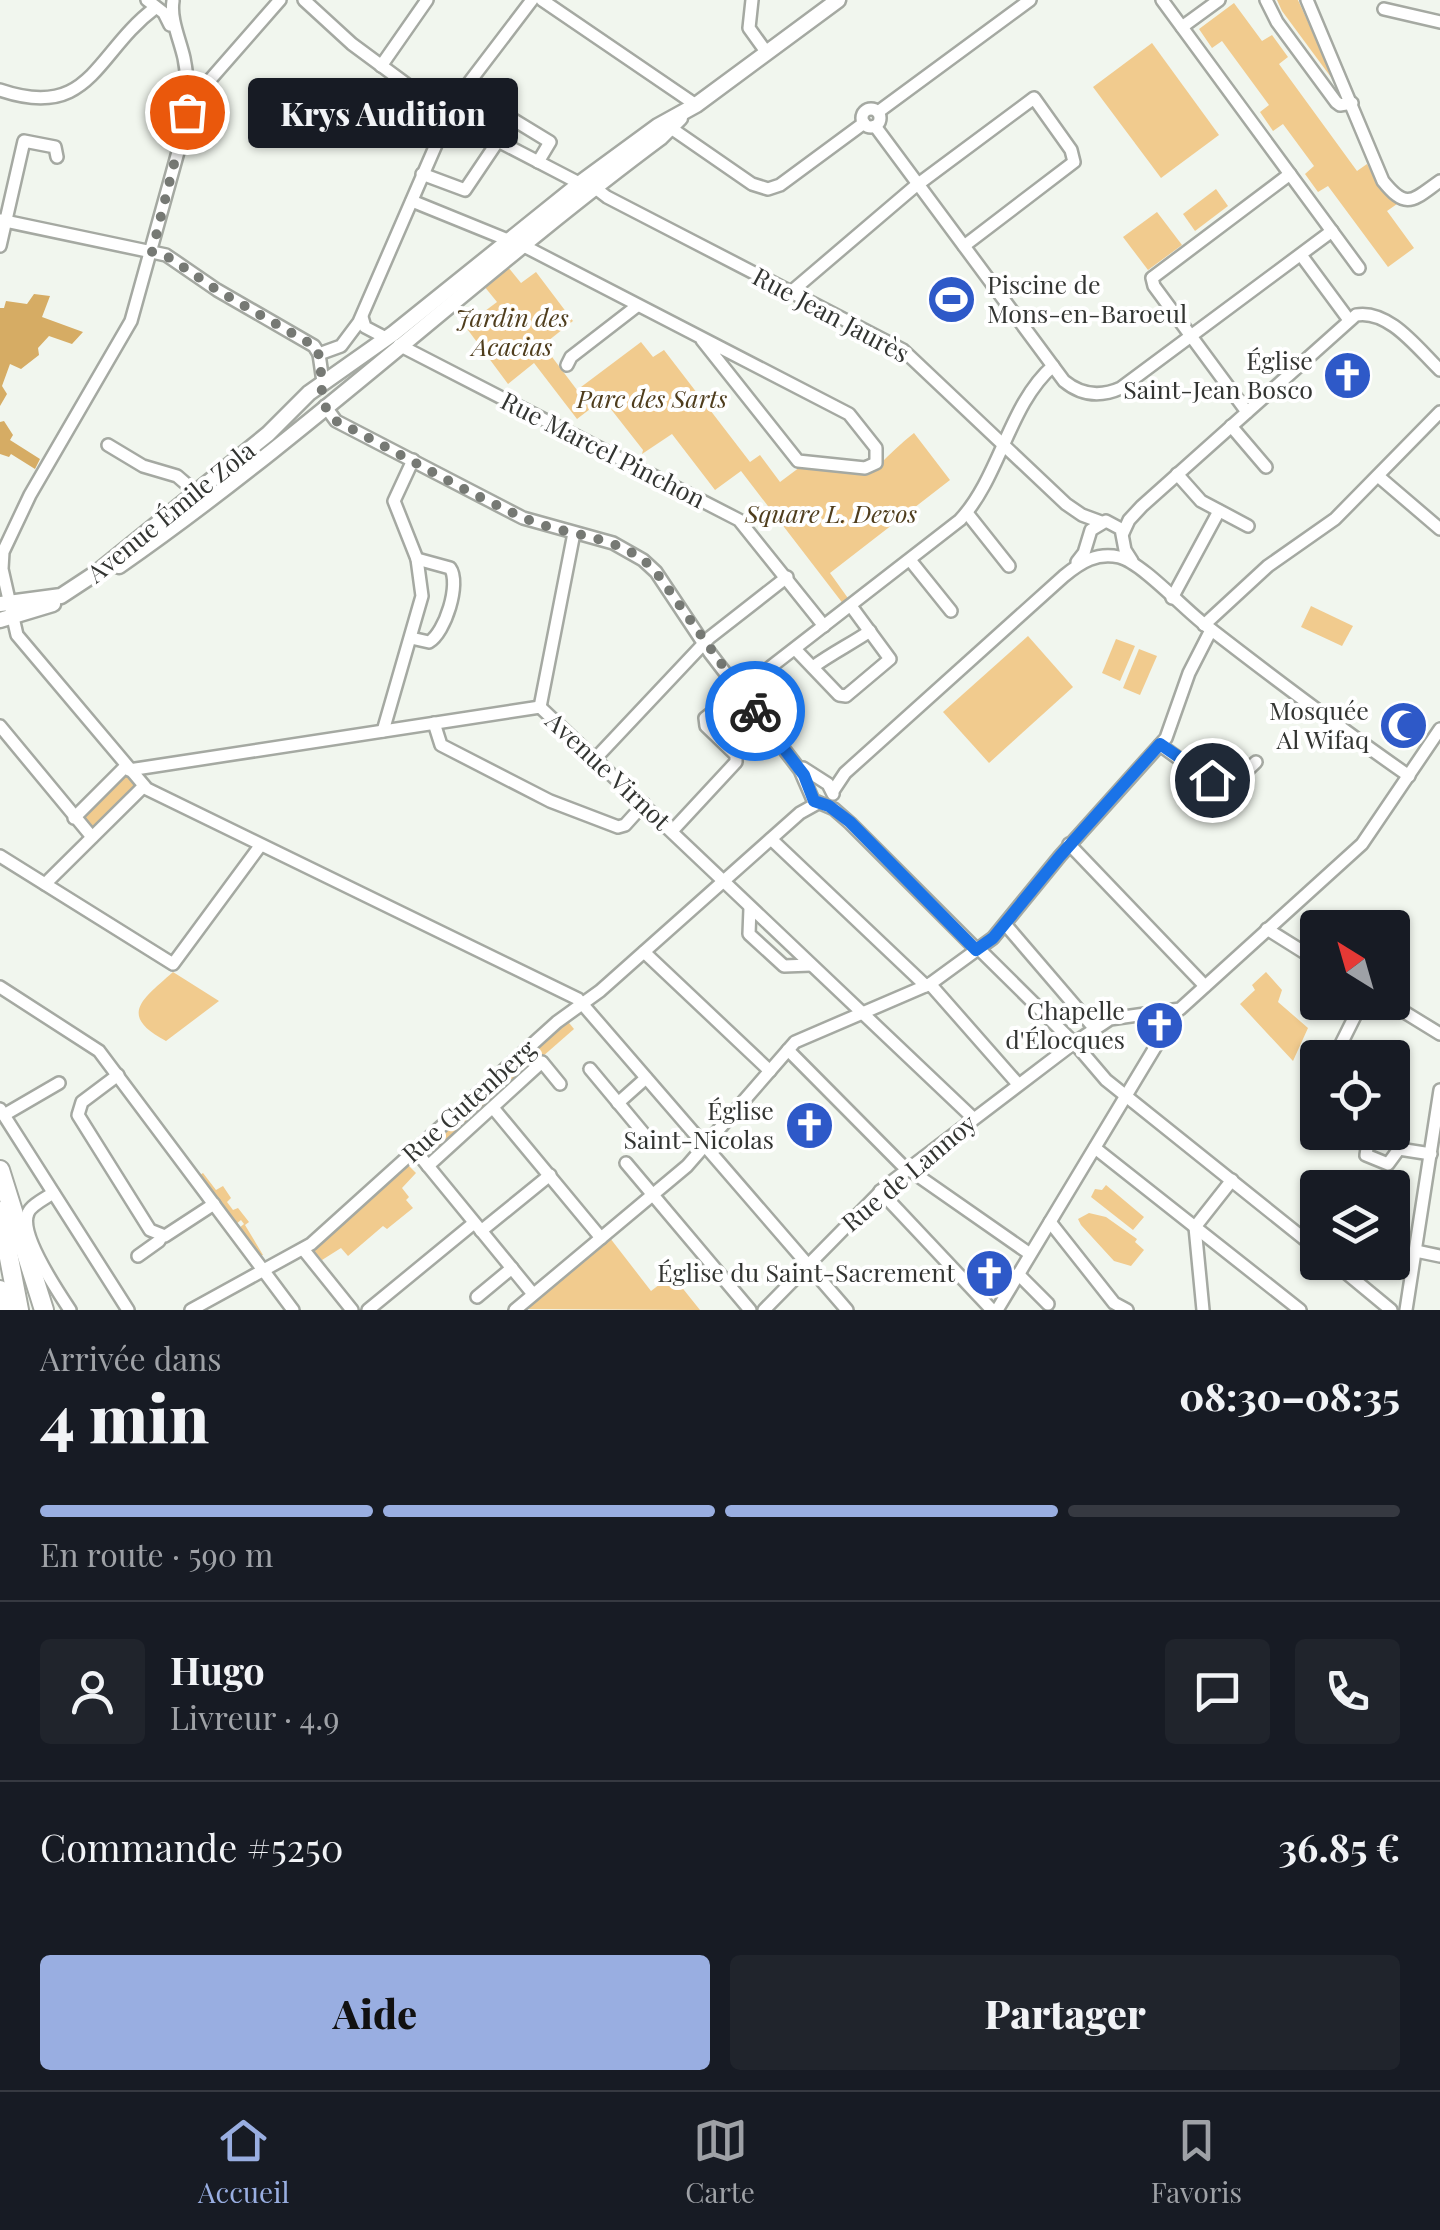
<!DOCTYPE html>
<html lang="fr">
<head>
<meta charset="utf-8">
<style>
	body { margin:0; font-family:"Playfair Display",serif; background:#20242c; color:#f1f3f6; height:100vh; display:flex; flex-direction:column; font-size:38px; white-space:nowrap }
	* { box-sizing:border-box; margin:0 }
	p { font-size:32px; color:#9ea1a6 }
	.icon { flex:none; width:55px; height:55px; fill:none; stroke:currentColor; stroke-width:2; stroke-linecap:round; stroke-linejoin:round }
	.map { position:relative; height:1310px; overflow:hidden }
	.side { display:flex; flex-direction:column; background:#171b24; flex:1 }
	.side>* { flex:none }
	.needle { width:65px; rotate:323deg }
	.controls { position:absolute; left:1300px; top:910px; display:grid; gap:20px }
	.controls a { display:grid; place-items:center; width:110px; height:110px; border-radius:10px; background:#171b24; box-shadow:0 2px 8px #0004; font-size:50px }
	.pin { position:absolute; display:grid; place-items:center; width:85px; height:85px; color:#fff; margin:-42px; border:5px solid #fff; border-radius:50%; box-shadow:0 2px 10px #0007 }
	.courier { position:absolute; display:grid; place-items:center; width:100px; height:100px; margin:-50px; border:8px solid #1a73e8; border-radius:50%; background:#fff; color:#222; box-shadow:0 2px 12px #0007 }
	.bubble { position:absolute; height:70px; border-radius:10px; background:#171b24; box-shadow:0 2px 8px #0004; font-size:32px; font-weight:800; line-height:70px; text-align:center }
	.headline em { font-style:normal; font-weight:800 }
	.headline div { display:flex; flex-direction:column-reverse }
	.headline { display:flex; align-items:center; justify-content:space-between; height:170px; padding:0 40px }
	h1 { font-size:65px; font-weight:800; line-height:75px }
	.bar { display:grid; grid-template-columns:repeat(4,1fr); gap:15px 10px; align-content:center; height:120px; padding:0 40px }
	.bar i { height:12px; border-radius:8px; background:#363941 }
	.bar .active { background:#99aee1 }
	.bar p { grid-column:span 4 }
	.line { display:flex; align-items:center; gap:25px; padding:0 40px; border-top:2px solid #363941 }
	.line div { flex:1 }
	.round { display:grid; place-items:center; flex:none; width:105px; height:105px; border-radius:10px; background:#20242c }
	.action { display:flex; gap:20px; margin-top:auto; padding:20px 40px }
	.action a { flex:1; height:115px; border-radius:10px; background:#99aee1; color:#111; font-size:40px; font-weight:800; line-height:115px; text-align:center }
	.action a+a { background:#20242c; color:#f1f3f6 }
	.menu { display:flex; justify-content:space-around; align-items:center; height:140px; border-top:2px solid #363941; background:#171b24; font-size:28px; color:#9ea1a6 }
	.menu a { display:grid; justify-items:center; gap:5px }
	.menu .active { color:#99aee1 }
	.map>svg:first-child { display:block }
</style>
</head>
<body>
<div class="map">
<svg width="1440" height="1310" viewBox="0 0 1440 1310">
	<rect width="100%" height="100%" fill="#f1f6ee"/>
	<g fill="#f1cb8e">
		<path d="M1277,0H1298L1336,84L1282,11Z"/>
		<path d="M1234,3L1262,41L1272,35L1288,57L1279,64L1357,171L1367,164L1376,181L1397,204L1387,211L1414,248L1388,267L1328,186L1318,192L1305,174L1314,166L1283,124L1273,131L1260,112L1269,105L1222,41L1212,48L1199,29Z"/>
		<path d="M1152,43L1219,135L1161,178L1093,87Z"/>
		<path d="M1216,189L1228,206L1195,231L1183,214Z"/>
		<path d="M1157,212L1182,245L1148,270L1123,237Z"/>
		<path d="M508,267L521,283L536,272L573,321L543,345L577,390L641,342L653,357L664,350L750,462L760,455L780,482L800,467C818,468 866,477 879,465C890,454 901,443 914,433L950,480L830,573L850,601L844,605L741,471L715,490L672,434L642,454L643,450L603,399L577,419L534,363L508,384L465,326L497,302L484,286Z"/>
		<path d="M1311,606L1353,626L1342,646L1301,627Z"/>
		<path d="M1028,636L1073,687L989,763L943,712Z"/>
		<path d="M1116,639L1135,646L1120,681L1102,673Z"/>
		<path d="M1139,649L1157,656L1140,695L1123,688Z"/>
		<path d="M124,774L136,782V787L94,828L90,829L82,822V815Z"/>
		<path d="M173,972L219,1001L166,1041C117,1015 143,999 173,972Z"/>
		<path d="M1266,972L1282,990L1278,1002L1308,1028L1293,1061L1240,1004L1255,990L1252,985Z"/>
		<path d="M565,1018L574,1029L428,1157L422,1150Z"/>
		<path d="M408,1165L416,1173L402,1188L409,1197L406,1200L413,1208L387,1229L383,1226L348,1256L341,1248L322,1260L314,1251Z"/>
		<path d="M203,1173L216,1190L223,1186L231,1198L227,1202L233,1210L238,1208L249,1222L245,1225L263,1255L260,1256L239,1228L244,1224L241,1220L236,1224L200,1175Z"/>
		<path d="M1106,1185L1144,1217L1133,1230L1091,1197L1095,1189L1102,1190Z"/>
		<path d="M1089,1213L1106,1217L1137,1239L1135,1242L1144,1250L1131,1266L1114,1261L1081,1225L1078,1219Z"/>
		<path d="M610,1238L651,1291L672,1275L700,1310L525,1309Z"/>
	</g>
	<g fill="#d6ac64">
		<path d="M34,294L50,296L42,317L83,332L72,344L49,336L38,348L39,355L21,369L10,364L2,386L7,394L0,406V308H4L6,301L27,304Z"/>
		<path d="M4,421L13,435L10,440L40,459L35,469L11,454L9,457L0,454V422Z"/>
	</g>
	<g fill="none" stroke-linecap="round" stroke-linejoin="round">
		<defs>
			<g id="minor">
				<path d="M147,0L164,13L170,25"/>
				<path d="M304,0L352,44L448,115L579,183"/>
				<path d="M542,0L696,105"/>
				<path d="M752,0L749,28L767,53"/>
				<path d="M1162,0L1359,268"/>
				<path d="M1266,0L1277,22L1336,102L1340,105L1352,103"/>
				<path d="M1307,0L1383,181C1407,211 1413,200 1440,181"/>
				<path d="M173,1C170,19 180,40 184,58C189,83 189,109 183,134L131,321L30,495L3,552L2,569L17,635L147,789L578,999L847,1310"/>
				<path d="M1384,9L1440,22"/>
				<path d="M1182,27L1219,0"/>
				<path d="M381,66L427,0"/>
				<path d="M463,89L550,142L538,162"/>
				<path d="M0,90C91,121 95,53 155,8"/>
				<path d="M188,105L280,0"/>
				<circle cx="871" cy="118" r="9"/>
				<path d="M878,112L1030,0"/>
				<path d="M875,126L1064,381C1082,396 1101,397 1121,388L1332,231"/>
				<path d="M671,128L752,184L768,189L780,185L864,123"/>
				<path d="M422,174L465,190L498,141"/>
				<path d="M594,187L607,197L903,350L1066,504L1082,515L1101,522"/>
				<path d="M412,201L508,240"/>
				<path d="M0,220L166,255L217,290L314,346L319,354L323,382"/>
				<path d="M522,245L849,414L876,448V463L865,468L798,461L702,340"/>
				<path d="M0,246L24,141L55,147L57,157"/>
				<path d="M1301,255L1349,320"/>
				<path d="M791,292L913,188L1034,98L1071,150L1074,162L964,246"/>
				<path d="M362,317L365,327L386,338"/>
				<path d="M399,345L739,520L824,626"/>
				<path d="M319,354L341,346L359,322L455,101L532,0"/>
				<path d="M567,365L571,357L637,306"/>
				<path d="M325,406L336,421L523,518L613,543L643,560L656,572L710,653L800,770L813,800L834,809L850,823L977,950"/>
				<path d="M1247,412L1154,286L1152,278L1290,174"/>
				<path d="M1231,426L1266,467"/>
				<path d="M108,445L143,466L177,476L199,495"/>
				<path d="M1177,474L1201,501L1248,526"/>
				<path d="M1378,476L1440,529"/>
				<path d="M967,513L1009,566"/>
				<path d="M1123,533L1129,520L1142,506L1356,315C1389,309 1418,349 1440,370"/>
				<path d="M910,560L951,611"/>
				<path d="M1077,562L1084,553L1091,530L1106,521L1121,529L1125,550L1132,561"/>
				<path d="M1172,598L1219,511"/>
				<path d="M1204,625L1268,566L1335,519L1440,412"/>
				<path d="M411,638L429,642C445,633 461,583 450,568L417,559"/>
				<path d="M795,649L839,695L846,696L890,659L851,606"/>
				<path d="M813,667C832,653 851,644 870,631"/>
				<path d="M540,707L972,1117"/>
				<path d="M540,707L574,533"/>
				<path d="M434,723L441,745L550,801L618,827L625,825L644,804"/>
				<path d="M0,726L92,837"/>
				<path d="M383,731L422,596L417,559L394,501L413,460"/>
				<path d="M1160,745L1207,779L1230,787L1256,762"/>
				<path d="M595,759L709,638L787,577"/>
				<path d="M803,768L828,784L833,794"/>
				<path d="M129,770L540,707"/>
				<path d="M833,791L845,773L1064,576C1081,562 1097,552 1119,557C1141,562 1184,609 1204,624C1271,676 1340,728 1409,776"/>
				<path d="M74,818L126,766"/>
				<path d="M672,831L736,762V755L706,726L705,718L960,520C1000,477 1009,404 1053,366"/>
				<path d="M771,839L926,986"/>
				<path d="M1069,844L1205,986"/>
				<path d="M0,856L173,964L260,846"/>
				<path d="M45,884L144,786"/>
				<path d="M750,908L749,934L784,966L811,965"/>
				<path d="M1005,924L1095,1029"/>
				<path d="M1267,929L1318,961"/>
				<path d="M980,950L1077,1046L1106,1080L1318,1250"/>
				<path d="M644,952L770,1071"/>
				<path d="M930,984L1018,1084"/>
				<path d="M0,987L99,1051L293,1310"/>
				<path d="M1388,1002L1440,1034"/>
				<path d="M788,1050L901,1164L1030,1254"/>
				<path d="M1334,1058L1362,1002"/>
				<path d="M590,1069L650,1141"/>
				<path d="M118,1075L82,1102L78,1115L150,1230L165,1236L214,1204"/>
				<path d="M618,1103L646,1078"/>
				<path d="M0,1109L128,1310"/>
				<path d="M494,1109L601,1238"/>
				<path d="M4,1115L59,1083"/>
				<path d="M1393,1133L1399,1149L1388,1164L1366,1155L1369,1136Z"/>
				<path d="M1095,1148L1300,1310"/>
				<path d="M1399,1149L1431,1154"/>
				<path d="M415,1150L533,1294"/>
				<path d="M626,1163L750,1310"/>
				<path d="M428,1166L542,1062L560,1084"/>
				<path d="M880,1191L992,1310"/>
				<path d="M53,1193C46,1198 31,1205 28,1213C19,1234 58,1292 70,1310"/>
				<path d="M1050,1222L1114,1303L1127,1310"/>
				<path d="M481,1231L550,1175"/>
				<path d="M303,1249L352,1310"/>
				<path d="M1416,1251L1440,1256"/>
				<path d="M138,1256L159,1241L161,1237"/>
				<path d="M1333,1262L1391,1310"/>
				<path d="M1018,1274L1048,1304"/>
				<path d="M477,1297L512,1268"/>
				<path d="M191,1310L311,1244L557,1022L600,991L800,813L818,803"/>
				<path d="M368,1310L474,1223"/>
				<path d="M515,1310L687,1166L795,1042L930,984L993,938L1060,856L1166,738L1189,673L1211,630"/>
				<path d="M764,1310L886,1186L1074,1043L1110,1019L1180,1009L1362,844L1440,729"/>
				<path d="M997,1310L1177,1011"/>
				<path d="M1203,1310L1195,1227L1232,1180"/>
				<path d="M1406,1310L1440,1090"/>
			</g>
			<g id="major">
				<path d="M119,566C307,435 476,275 660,138L680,118"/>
				<path d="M0,604L61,596L99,571L268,434L309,393L394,333L583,181L658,126L696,105L838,0"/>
				<path d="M0,620L53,604"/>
			</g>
			<g id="highway">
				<path d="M0,1170L44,1310"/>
				<path d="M0,1211L19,1310"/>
				<path d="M0,1290L3,1310"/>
			</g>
		</defs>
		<use href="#minor" stroke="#a5a9a2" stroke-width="16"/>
		<use href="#major" stroke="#a5a9a2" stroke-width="19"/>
		<use href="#highway" stroke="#a5a9a2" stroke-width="22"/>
		<use href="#minor" stroke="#fff" stroke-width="11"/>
		<use href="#major" stroke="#fff" stroke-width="14"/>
		<use href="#highway" stroke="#fff" stroke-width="18"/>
	</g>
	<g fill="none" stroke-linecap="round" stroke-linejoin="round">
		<path stroke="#767974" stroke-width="10" stroke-dasharray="0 18" d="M187,112L152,252L170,258L217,290L316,347C327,373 313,401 336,421C398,452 459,489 522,517C567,538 621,533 656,572L755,711"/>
		<path stroke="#1a73e8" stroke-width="12" d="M755,711L804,775L814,801L829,806L850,822L976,950L993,938L1060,856L1160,744L1212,780"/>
	</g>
	<defs>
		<symbol id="stadium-disc" viewBox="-11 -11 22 22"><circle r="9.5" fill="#2e59c8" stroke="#fff"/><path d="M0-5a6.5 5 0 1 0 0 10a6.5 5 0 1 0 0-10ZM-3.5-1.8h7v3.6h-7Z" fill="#fff"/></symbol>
		<symbol id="church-disc" viewBox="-11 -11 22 22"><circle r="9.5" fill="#2e59c8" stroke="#fff"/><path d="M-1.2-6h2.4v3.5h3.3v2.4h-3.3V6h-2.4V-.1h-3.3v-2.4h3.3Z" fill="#fff"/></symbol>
		<symbol id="mosque-disc" viewBox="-11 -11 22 22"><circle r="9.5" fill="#2e59c8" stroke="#fff"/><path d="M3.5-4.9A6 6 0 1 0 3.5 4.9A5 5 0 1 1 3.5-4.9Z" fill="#fff"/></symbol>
	</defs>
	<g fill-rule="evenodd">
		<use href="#stadium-disc" x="924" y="272" width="55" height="55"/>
		<use href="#church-disc" x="1320" y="348" width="55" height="55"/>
		<use href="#mosque-disc" x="1376" y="698" width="55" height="55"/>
		<use href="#church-disc" x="1132" y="998" width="55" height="55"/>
		<use href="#church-disc" x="782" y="1098" width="55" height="55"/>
		<use href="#church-disc" x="962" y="1246" width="55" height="55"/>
	</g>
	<g text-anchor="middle" stroke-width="8" stroke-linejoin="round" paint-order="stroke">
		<g font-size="25" fill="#333532" stroke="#fff" text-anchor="end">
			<text x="987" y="294" text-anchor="start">Piscine de<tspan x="987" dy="29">Mons-en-Baroeul</tspan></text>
			<text x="1313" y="370">Église<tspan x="1313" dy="29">Saint-Jean Bosco</tspan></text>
			<text x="1369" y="720">Mosquée<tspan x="1369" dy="29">Al Wifaq</tspan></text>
			<text x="1125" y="1020">Chapelle<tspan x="1125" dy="29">d'Élocques</tspan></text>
			<text x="774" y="1120">Église<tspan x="774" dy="29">Saint-Nicolas</tspan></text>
			<text x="955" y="1282">Église du Saint-Sacrement</text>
		</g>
		<g font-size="25" fill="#333532" stroke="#fff">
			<text transform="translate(831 315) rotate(28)" y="9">Rue Jean Jaurès</text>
			<text transform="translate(603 450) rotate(27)" y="9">Rue Marcel Pinchon</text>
			<text transform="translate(171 512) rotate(-39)" y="9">Avenue Émile Zola</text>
			<text transform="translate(608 771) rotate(43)" y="9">Avenue Virnot</text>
			<text transform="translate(469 1101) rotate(-42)" y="9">Rue Gutenberg</text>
			<text transform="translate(909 1173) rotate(-40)" y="9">Rue de Lannoy</text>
		</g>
		<g font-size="25" font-style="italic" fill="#4f3d1d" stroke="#fff">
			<text x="512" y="327">Jardin des<tspan x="512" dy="29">Acacias</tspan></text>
			<text x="652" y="408">Parc des Sarts</text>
			<text x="831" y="523">Square L. Devos</text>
		</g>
	</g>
</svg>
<div class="controls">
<a><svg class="needle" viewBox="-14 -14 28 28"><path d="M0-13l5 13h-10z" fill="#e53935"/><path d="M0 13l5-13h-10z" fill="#9ea1a6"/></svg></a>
<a><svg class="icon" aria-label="locate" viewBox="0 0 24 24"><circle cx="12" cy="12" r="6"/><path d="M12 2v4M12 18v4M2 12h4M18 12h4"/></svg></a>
<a><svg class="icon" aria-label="layers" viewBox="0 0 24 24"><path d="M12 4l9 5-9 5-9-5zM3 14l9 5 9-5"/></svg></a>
</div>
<div class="pin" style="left:187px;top:112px;background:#ea580c"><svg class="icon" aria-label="bag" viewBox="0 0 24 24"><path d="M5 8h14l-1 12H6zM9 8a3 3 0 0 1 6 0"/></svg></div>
<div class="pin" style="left:1212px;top:780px;background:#1f2937"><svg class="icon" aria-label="home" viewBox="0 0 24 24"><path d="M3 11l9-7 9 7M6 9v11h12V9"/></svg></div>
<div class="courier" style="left:755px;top:711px"><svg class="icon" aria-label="bike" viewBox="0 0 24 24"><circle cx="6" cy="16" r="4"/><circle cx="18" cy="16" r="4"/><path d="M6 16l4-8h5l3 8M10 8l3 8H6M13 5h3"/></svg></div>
<div class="bubble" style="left:248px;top:78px;width:270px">Krys Audition</div>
</div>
<section class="side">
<div class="headline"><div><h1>4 min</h1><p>Arrivée dans</p></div><em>08:30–08:35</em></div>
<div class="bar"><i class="active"></i><i class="active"></i><i class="active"></i><i></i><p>En route · 590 m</p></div>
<div class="line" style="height:180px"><a class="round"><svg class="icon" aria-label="person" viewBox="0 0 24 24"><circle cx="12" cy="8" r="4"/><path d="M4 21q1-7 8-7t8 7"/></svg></a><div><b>Hugo</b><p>Livreur · 4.9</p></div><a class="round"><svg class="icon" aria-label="chat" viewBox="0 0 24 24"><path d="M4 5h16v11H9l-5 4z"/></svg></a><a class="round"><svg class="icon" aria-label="phone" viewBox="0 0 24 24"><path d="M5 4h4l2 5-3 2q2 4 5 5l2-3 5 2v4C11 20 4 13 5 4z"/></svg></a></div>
<div class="line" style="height:130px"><div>Commande #5250</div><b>36.85 €</b></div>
<div class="action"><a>Aide</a><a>Partager</a></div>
</section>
<nav class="menu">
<a class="active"><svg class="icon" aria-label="home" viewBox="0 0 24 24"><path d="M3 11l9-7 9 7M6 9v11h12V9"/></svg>Accueil</a>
<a><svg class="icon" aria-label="map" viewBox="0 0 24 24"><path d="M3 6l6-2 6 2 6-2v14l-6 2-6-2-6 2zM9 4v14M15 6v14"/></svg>Carte</a>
<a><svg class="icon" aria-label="saved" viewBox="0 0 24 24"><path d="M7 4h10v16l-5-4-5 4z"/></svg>Favoris</a>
</nav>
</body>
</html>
